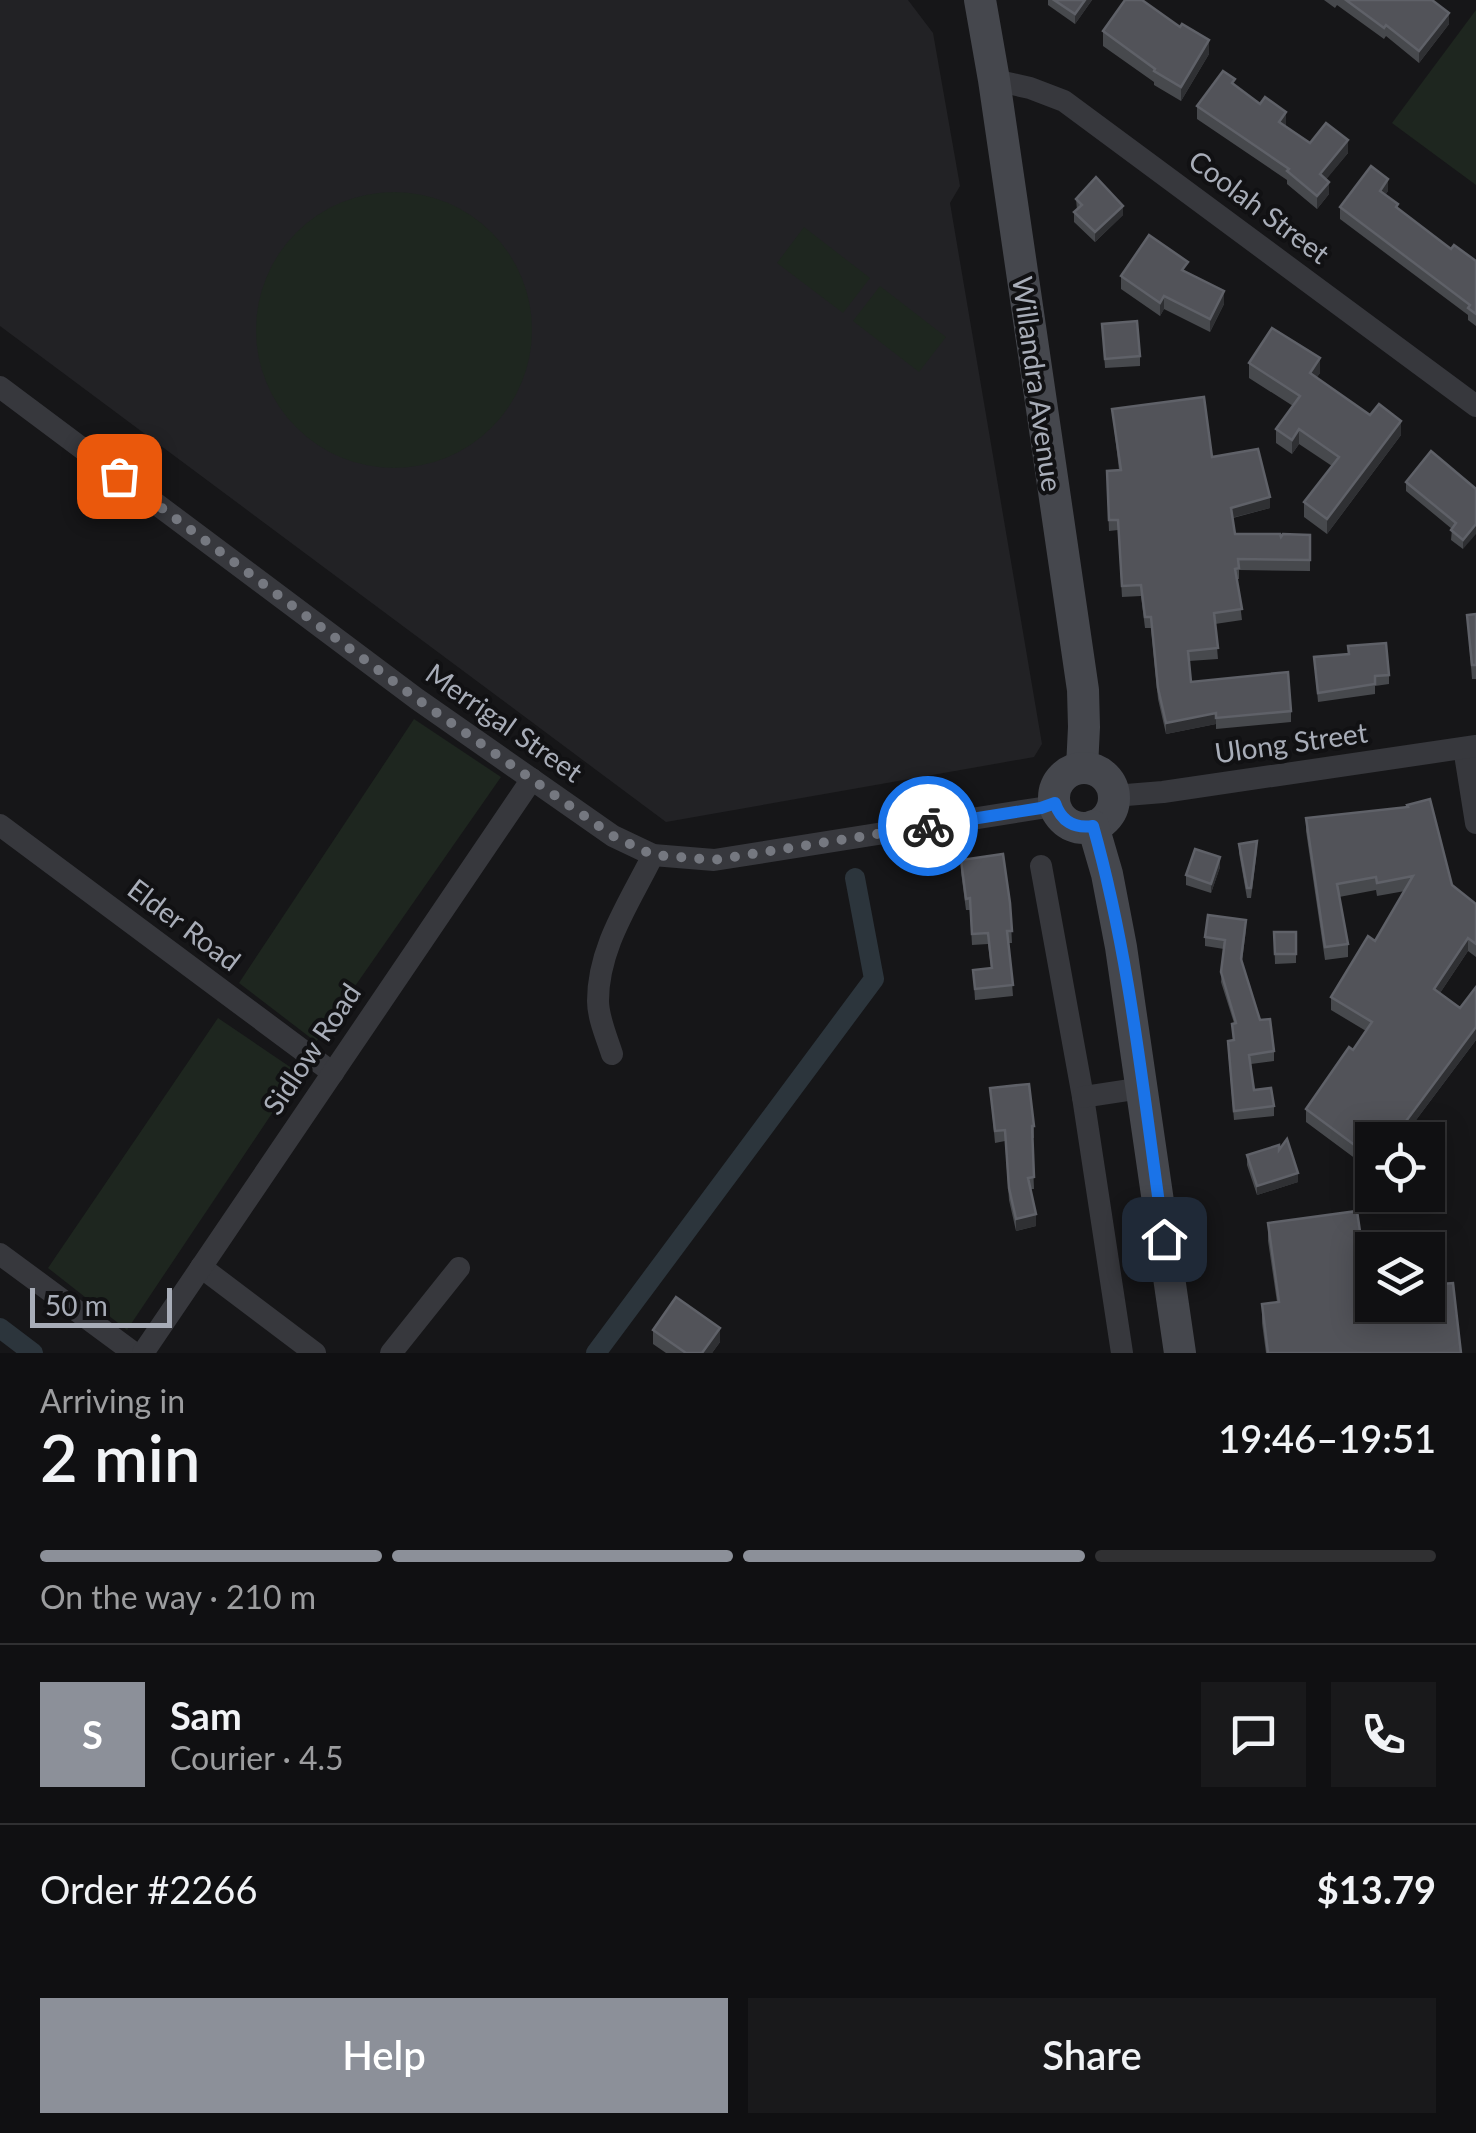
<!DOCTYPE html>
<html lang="en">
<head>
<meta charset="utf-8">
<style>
	body { margin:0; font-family:Lato,sans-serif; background:#19191b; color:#f1f3f6; height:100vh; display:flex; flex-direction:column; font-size:38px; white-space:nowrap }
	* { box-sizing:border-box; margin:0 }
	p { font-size:32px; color:#9c9d9f }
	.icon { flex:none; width:55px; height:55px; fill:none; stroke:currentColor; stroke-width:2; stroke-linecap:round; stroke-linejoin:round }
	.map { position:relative; height:1353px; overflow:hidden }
	.side { display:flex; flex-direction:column; background:#101012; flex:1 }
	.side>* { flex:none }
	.tools { position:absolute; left:1355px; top:1122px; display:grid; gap:20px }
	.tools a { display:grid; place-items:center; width:90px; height:90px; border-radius:0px; background:#101012; box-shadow:0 5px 25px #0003,0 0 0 2px #303032; font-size:50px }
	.scale { position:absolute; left:30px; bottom:25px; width:142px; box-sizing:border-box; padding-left:10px; border:5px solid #a8adb8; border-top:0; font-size:28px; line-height:35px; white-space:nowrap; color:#a8adb8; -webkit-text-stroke:8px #111113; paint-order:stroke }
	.pin { position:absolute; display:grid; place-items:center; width:85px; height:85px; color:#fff; margin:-42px; border-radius:20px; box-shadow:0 5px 15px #0006 }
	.courier { position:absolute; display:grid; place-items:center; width:100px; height:100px; margin:-50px; border:8px solid #1a73e8; border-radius:50%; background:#fff; color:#222; box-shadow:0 2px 12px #0007 }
	.head em { font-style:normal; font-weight:600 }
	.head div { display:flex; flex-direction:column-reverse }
	.head { display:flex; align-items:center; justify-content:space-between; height:170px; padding:0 40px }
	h1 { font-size:65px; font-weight:600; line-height:75px }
	.bar { display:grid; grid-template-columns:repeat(4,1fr); gap:15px 10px; align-content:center; height:120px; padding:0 40px }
	.bar i { height:12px; border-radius:8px; background:#303032 }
	.bar .on { background:#8c9099 }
	.bar p { grid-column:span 4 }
	.line { display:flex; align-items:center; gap:25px; padding:0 40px; border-top:2px solid #303032 }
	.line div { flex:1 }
	.round { display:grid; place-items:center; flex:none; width:105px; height:105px; border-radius:0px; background:#19191b }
	.primary-button { display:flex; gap:20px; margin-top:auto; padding:20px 40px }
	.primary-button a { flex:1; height:115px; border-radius:0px; background:#8c9099; color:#fff; font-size:40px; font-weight:600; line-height:115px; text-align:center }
	.primary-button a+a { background:#19191b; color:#f1f3f6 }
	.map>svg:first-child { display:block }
</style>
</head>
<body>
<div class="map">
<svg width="1476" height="1353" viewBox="0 0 1476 1353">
	<rect width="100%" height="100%" fill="#161618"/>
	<path fill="#222225" d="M0,0H908L933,33L960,186L950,203L1042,744L1034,757L666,822L0,326Z"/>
	<g fill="#1e261f">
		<path d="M1476,10V185L1392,123Z"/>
		<circle cx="394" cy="330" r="138"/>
		<path d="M804,227L870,278L843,313L777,263Z"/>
		<path d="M880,286L946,337L919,372L853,321Z"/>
		<path d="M414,719L501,777L316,1042L239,983Z"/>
		<path d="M218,1018L299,1073L127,1330L48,1268Z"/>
	</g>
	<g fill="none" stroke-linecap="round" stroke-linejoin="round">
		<g stroke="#2c353c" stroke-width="20">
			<path d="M0,1328L33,1353"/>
			<path d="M596,1353L874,979L855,878"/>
		</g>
		<g stroke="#37383d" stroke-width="22">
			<path d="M994,80L1030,88L1064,101L1476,406"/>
			<path d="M0,387L417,699L613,836L653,855L714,860L1041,808L1055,803"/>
			<path d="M1464,748L1476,823"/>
			<path d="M1114,796L1163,792L1476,746"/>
			<path d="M0,825L333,1073"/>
			<path d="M1041,866L1083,1097L1122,1353"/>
			<path d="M612,1054C607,1038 598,1018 598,1001C598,947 630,902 653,855"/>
			<path d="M1083,1097L1142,1088"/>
			<path d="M0,1254L134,1353"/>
			<path d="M201,1267L315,1353"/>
			<path d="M143,1353L532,779"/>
			<path d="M391,1353L459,1268"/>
		</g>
		<g stroke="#45474d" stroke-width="32">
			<path d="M980,0L994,80L1083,690L1084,727L1082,768"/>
			<circle cx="1084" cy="798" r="30"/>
			<path d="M1093,826L1107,874L1121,947L1180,1353"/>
		</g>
	</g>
	<g fill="#47494d">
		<path d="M1048,0H1092L1075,24L1048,5Z"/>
		<path d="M1324,0H1432L1449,24L1419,63L1386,36L1384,39L1337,5L1335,8Z"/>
		<path d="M1103,31L1209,54L1181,101L1154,85V82L1103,46Z"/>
		<path d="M1235,85L1286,124L1285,126L1310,143L1348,153L1326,179L1329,194L1317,209L1287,184V180L1197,119V106Z"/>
		<path d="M1388,191L1385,195L1398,209L1451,249L1476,261V326L1468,320V315L1340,219V207Z"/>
		<path d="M1076,199L1123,215L1095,242L1074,222V212L1077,210Z"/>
		<path d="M1188,273L1224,304L1210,332L1164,309L1160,316L1121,289V276Z"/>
		<path d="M1102,324L1140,356V366L1105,368Z"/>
		<path d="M1249,363L1320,373L1316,378L1401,435L1327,534L1304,517V502L1332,466L1299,444L1292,454L1276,443V429L1293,406L1249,378Z"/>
		<path d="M1112,409L1212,457L1270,508L1233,518L1235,534L1281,537L1310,535V571L1239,570V579H1237L1242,620L1215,624L1218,659L1189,661L1191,682L1291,711V722L1216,729V724L1166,734L1158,699L1151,628H1145L1141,596L1122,597L1118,530L1109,531L1107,482L1119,470Z"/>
		<path d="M1406,482L1476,489L1463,549L1451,540L1452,529L1406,491Z"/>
		<path d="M1476,614V679H1472L1467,615Z"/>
		<path d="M1314,657L1389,675V684L1375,686V694L1318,702Z"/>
		<path d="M1306,818L1452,885L1476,904V957L1468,951L1440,993L1476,1040L1401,1140H1372V1171L1306,1122V1109L1353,1050L1366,1031L1331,1010V997L1375,941L1405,891L1377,896L1376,890L1339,897L1348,944V957L1325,960L1306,831Z"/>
		<path d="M1239,844L1257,850L1251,898H1247L1239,853Z"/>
		<path d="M961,860L1010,903L1012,943H1009L1013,996L975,1000L973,970L991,968L988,944L972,945L970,910H966L961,872Z"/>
		<path d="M1220,867L1211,893L1186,885V875Z"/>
		<path d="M1246,929L1242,962L1260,1020L1274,1051V1061L1251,1064L1254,1090L1274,1106V1116L1234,1120L1228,1050V1041L1233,1040L1232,1024L1234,1023L1221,982L1224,949L1205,946V937Z"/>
		<path d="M1274,932H1296V963L1275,964Z"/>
		<path d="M990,1088L1034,1126V1138H1032L1034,1189H1030L1036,1226L1016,1231L1009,1200L1005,1141L995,1143Z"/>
		<path d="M1279,1150L1298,1182L1257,1195L1247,1165V1155Z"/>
		<path d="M1268,1223L1372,1305L1461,1353H1266L1262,1323V1304L1277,1302L1268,1241Z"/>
		<path d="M653,1330L720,1342L712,1353H666L653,1344Z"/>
	</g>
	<g fill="#2f3033">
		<path d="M1085,0H1092L1075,24V14Z"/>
		<path d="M1449,13V24L1419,63V51Z"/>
		<path d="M1209,40V54L1181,101V87Z"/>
		<path d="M1286,112V124L1279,135V122Z"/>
		<path d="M1348,140V153L1320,187V174Z"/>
		<path d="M1388,179V191L1380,202V191Z"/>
		<path d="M1329,182V194L1317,209V196Z"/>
		<path d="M1123,206V215L1095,242V232Z"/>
		<path d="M1224,291V304L1210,332V319Z"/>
		<path d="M1164,296V309L1160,316V303Z"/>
		<path d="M1320,358V373L1310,387V373Z"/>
		<path d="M1401,421V435L1327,534V519Z"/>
		<path d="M1299,429V444L1292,454V440Z"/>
		<path d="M1270,497V508L1231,518V508Z"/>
		<path d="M1476,524V534L1463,549V540Z"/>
		<path d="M1216,713V724L1166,734V723Z"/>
		<path d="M1220,857V867L1211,893V884Z"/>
		<path d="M1468,938V951L1434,1002V989Z"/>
		<path d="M1476,1027V1040L1401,1140H1392Z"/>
		<path d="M1298,1173V1182L1257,1195V1186Z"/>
		<path d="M1036,1214V1226L1016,1231V1219Z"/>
		<path d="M720,1328V1342L712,1353H702Z"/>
	</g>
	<g fill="#525359" stroke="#5f6168" stroke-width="2.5">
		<path d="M1054,0H1085L1075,14Z"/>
		<path d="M1125,0H1142L1180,27L1182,24L1209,40L1181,87L1154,71L1155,69L1103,31Z"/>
		<path d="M1346,0H1432L1449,13L1419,51L1386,25L1384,28Z"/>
		<path d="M1223,71L1235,79L1232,83L1260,104L1265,97L1286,112L1279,122L1310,143L1326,123L1348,140L1320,174L1329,182L1317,196L1287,171L1289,169L1197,106Z"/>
		<path d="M1371,166L1388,179L1380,191L1398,204L1396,207L1451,249L1454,245L1476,261V314L1468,308L1470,305L1340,207Z"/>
		<path d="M1096,177L1123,206L1095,232L1074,212L1082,205L1076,199Z"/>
		<path d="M1149,235L1188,262L1182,270L1224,291L1210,319L1164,296L1160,303L1121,276Z"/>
		<path d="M1137,321L1140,356L1105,359L1102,324Z"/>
		<path d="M1272,328L1320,358L1310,373L1370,415L1379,404L1401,421L1327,519L1304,502L1339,457L1299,429L1292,440L1276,429L1300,396L1249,363Z"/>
		<path d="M1204,397L1212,457L1258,449L1270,497L1231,508L1235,534H1280L1281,537L1283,534L1310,535V560L1238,559L1239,568L1235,569L1242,609L1214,613L1218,648L1188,651L1191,682L1288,672L1291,711L1216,718V713L1166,723L1158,688L1151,617H1145L1141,585L1122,586L1118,520H1109L1107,471L1121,470L1112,409Z"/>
		<path d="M1431,451L1476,489V524L1463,540L1451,530L1456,523L1406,482Z"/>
		<path d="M1476,614V665H1472L1467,615Z"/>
		<path d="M1386,643L1389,675L1375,676V684L1318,693L1314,657L1349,654L1348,646Z"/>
		<path d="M1430,799L1452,885L1476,904V944L1468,938L1434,989L1460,1008L1476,987V1027L1392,1140H1372V1158L1306,1109L1349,1047L1353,1050L1372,1022L1331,997L1368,936L1375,941L1413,876L1377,883L1376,877L1337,884L1348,944L1325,947L1306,818L1408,807L1407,805Z"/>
		<path d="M1257,841L1251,888H1247L1239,844Z"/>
		<path d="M1195,849L1220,857L1211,884L1186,875Z"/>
		<path d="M1003,854L1010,903L1012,931H1007L1013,985L975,989L973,970L992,968L988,933L972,934L970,898L966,899L961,860Z"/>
		<path d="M1208,915L1246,920L1241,959L1260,1020L1270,1019L1274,1051L1249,1055L1254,1090L1271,1088L1274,1106L1234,1111L1228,1041L1234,1040L1232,1024L1236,1023L1221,972L1225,940L1205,937Z"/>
		<path d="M1274,932H1296V954H1275Z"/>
		<path d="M1029,1084L1034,1126H1032L1034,1177L1028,1178L1036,1214L1016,1219L1009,1188L1005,1130L995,1131L990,1088Z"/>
		<path d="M1287,1139L1298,1173L1257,1186L1247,1155L1279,1145V1150Z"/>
		<path d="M1357,1211L1362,1245L1379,1243L1380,1250H1372V1305H1428V1285L1453,1283L1461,1353H1268L1262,1304L1279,1302L1268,1223Z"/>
		<path d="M676,1297L720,1328L702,1353H686L653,1330Z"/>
	</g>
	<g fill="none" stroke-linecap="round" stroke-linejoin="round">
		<path stroke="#757880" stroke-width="10" stroke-dasharray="0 18" d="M119,476L417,699L613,836L653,855L714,860L928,826"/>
		<path stroke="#1a73e8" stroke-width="12" d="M928,826L1041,808L1055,803C1061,821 1074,829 1093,826C1131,960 1144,1101 1164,1239"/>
	</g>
	<g text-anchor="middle" stroke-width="8" stroke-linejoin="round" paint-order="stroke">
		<g font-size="28" fill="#a8adb8" stroke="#111113">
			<text transform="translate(1259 207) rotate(37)" y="10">Coolah Street</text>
			<text transform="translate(1037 384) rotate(82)" y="10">Willandra Avenue</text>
			<text transform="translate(504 723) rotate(35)" y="10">Merrigal Street</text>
			<text transform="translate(1291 743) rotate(-8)" y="10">Ulong Street</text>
			<text transform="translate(184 925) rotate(37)" y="10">Elder Road</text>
			<text transform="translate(312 1049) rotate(-56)" y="10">Sidlow Road</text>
		</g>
	</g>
</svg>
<div class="tools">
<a><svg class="icon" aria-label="locate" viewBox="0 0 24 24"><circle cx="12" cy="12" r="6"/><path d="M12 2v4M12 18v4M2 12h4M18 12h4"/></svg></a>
<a><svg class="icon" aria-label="layers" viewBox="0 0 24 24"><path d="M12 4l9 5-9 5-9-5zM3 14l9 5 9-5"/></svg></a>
</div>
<div class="scale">50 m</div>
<div class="pin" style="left:119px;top:476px;background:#ea580c"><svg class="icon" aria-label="bag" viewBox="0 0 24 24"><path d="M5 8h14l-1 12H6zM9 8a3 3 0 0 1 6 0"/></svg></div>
<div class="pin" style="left:1164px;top:1239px;background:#1f2937"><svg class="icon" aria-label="home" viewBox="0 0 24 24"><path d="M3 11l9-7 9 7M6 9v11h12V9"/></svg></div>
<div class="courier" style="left:928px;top:826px"><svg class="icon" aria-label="bike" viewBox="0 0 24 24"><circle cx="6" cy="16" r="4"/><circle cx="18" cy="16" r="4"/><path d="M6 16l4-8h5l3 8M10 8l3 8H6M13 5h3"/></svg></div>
</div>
<section class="side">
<div class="head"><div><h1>2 min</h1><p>Arriving in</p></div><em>19:46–19:51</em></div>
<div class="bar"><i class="on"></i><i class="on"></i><i class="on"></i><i></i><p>On the way · 210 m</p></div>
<div class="line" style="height:180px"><b class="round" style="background:#8c9099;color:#fff">S</b><div><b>Sam</b><p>Courier · 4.5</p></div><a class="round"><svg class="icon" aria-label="chat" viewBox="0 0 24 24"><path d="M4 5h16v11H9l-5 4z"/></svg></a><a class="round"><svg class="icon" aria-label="phone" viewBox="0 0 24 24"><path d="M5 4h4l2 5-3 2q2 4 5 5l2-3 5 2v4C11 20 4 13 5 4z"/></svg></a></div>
<div class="line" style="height:130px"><div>Order #2266</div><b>$13.79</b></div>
<div class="primary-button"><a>Help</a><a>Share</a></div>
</section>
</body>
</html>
